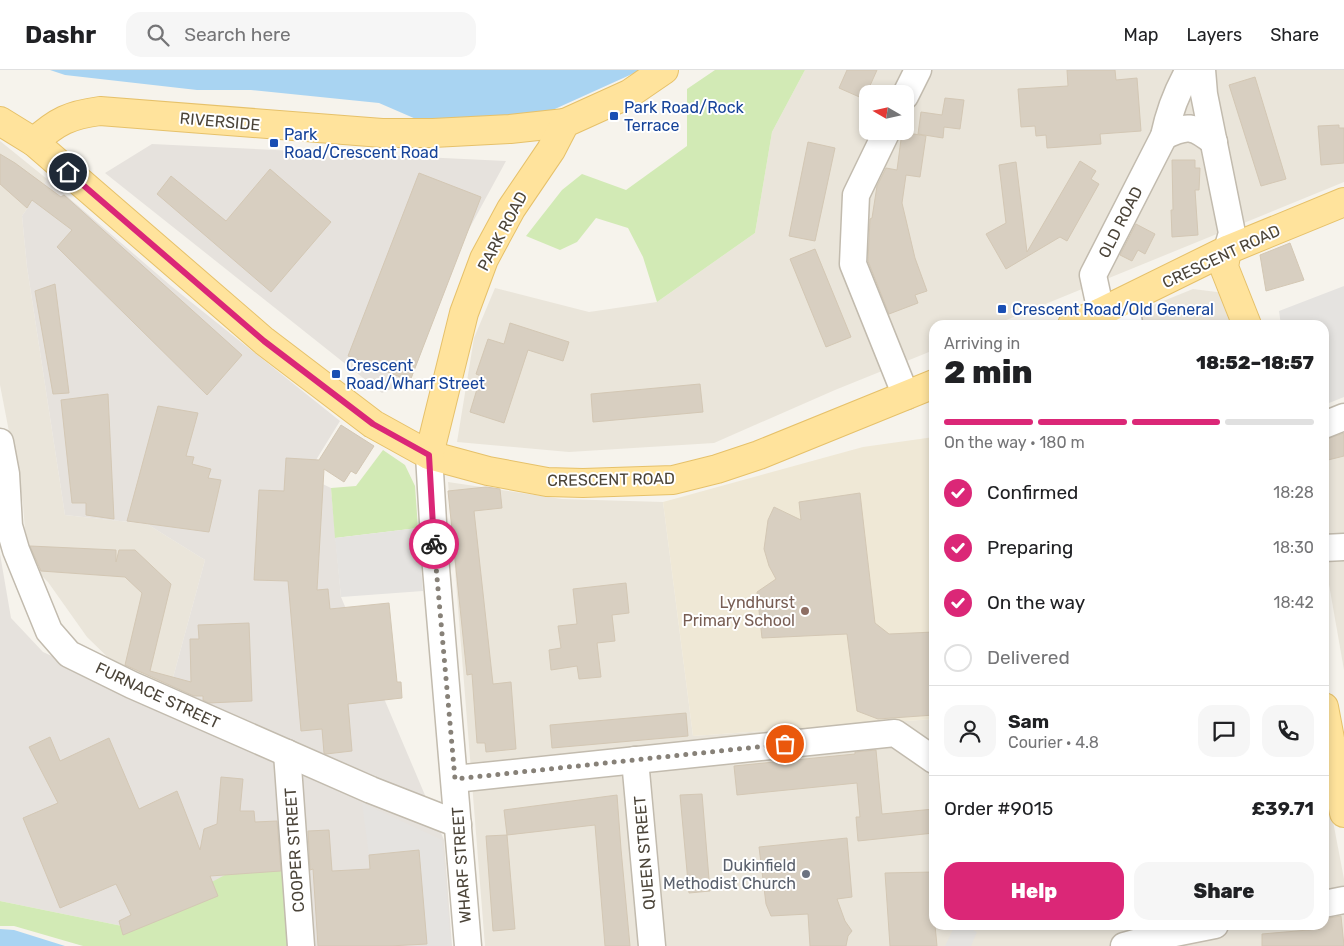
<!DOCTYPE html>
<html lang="en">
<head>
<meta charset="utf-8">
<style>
	body { margin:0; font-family:Rubik,sans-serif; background:#f6f6f6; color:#202124; height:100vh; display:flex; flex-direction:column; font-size:19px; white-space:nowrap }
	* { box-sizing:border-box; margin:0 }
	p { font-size:16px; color:#757577 }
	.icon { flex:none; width:28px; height:28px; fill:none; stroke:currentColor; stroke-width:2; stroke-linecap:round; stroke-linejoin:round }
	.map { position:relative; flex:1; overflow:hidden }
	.panel { position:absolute; left:929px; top:250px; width:400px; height:610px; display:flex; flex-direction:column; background:#fff; border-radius:15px; box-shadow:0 2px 8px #0003 }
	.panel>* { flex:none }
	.needle { width:32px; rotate:279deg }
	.controls { position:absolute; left:859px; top:15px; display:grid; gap:10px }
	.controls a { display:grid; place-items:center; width:55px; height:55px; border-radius:10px; background:#fff; box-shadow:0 2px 8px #0003; font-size:25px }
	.pin { position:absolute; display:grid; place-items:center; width:42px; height:42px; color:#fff; margin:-21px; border:2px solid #fff; border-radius:50%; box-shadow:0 1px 5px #0007 }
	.courier { position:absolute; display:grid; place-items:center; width:50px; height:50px; margin:-25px; border:4px solid #db2777; border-radius:50%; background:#fff; color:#222; box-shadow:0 1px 6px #0007 }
	.summary em { font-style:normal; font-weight:800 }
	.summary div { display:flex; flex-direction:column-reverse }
	.summary { display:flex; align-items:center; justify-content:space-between; height:85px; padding:0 15px }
	h1 { font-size:32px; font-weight:800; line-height:38px }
	.bar { display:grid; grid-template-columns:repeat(4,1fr); gap:8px 5px; align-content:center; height:60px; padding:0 15px }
	.bar i { height:6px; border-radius:4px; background:#e0e0e0 }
	.bar .current { background:#db2777 }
	.bar p { grid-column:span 4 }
	.line { display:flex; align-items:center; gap:12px; padding:0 15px; border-top:1px solid #e0e0e0 }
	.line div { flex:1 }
	.round { display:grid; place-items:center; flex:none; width:52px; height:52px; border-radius:15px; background:#f6f6f6 }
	ol { padding:0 15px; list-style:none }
	li { display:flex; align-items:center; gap:15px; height:55px }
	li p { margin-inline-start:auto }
	li .icon { padding:5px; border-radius:50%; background:#db2777; color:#fff; stroke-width:4 }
	li:last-child { color:#757577 }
	li i { width:28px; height:28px; border:2px solid #e0e0e0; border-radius:50% }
	.button { display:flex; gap:10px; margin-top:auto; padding:10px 15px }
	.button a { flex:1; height:58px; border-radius:15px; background:#db2777; color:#fff; font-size:20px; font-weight:800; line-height:58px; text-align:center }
	.button a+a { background:#f6f6f6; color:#202124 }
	header { display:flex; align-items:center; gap:30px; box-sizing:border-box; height:70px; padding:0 25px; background:#fff; border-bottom:1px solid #e0e0e0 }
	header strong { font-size:24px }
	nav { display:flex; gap:28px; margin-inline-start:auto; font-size:18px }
	.search { width:350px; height:45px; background:#f6f6f6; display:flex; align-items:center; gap:12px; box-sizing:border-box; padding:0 18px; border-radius:15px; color:#757577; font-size:19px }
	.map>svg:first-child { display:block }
</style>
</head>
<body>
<header>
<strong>Dashr</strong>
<div class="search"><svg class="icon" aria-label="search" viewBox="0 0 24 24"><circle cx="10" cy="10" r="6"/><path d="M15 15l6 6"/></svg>Search here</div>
<nav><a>Map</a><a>Layers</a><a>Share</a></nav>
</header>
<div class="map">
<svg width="1344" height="876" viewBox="0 0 1344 876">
	<rect width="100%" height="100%" fill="#f6f3ec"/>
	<g fill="#eae5da" fill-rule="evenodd">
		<path d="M805,0H1344V112L994,255H934V280L835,320L714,373L569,382L457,372L474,268L495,218L589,242L657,232L755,163L772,62ZM868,24H905V61H868Z"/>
		<path d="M0,71L47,109L22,146L27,197L65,445L147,454L205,490L168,626L123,602L87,567L48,512L37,501L26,475L23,434L0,315Z"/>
		<path d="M1193,219L1225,223L1234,255H1110L1136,242Z"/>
		<path d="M1344,368V600L1324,486V376Z"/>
		<path d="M448,412L562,429L663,432L693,666L934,649V855H1324V704L1344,809V876H485Z"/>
	</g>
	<g fill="#e6e2dd">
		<path d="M152,74L506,91L462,172L411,310L382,323L105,103Z"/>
		<path d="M47,109L171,216L340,351L316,390L314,410L331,418L341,527L444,770L452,876H287L285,798L127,857L0,831V484L11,548L43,582L287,694L290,669L168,626L205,490L147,454L65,445L27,197L22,146Z"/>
	</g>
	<path fill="#efe8d6" d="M934,367V649L693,666L663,432L863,377Z"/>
	<g fill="#d2eab5">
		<path d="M715,0H805L772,62L755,163L657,232L643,187L628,158L596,148L577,172L560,180L526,166L562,120L582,104L626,120L687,76V19Z"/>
		<path d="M383,380L405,395L415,416L418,458L335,468L331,418L356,416Z"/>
		<path d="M240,797H285L287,876H83L14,856H0V831L127,857Z"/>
	</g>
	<g fill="#e5e3e0">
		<path d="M1344,216V327L1324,335V255H1281L1279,241Z"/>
		<path d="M418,458L423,521L341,527L335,468Z"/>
		<path d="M362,733L442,770L451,876H427L419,780L369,785Z"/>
		<path d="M955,855H963L977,862L971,876H945Z"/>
	</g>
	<g fill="#a9d4f2">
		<path d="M50,0H641L546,43L472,52L416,49L379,33L251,20H197L65,5Z"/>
		<path d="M0,859L14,860L65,876H0Z"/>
	</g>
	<g fill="#d8cfc1" stroke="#d3c7b4">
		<path d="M847,0H877L864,29L839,18Z"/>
		<path d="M1067,0H1115L1116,10L1137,8L1141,61L1100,64L1101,74L1047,78L1046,65L1036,66L1035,56L1021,57L1018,19L1068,16Z"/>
		<path d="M1255,7L1286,109L1261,116L1229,15Z"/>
		<path d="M945,28L964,30L960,59L944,57L943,68L918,64L921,42L942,45Z"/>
		<path d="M1339,55V58H1344V93L1321,95L1318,56Z"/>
		<path d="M902,62L926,66L920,107L906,105L902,133L915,188L927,221L915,225L918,233L889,244L868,191L870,149L872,148L877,116L886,98L897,100Z"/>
		<path d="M808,72L835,78L815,171L789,166Z"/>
		<path d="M0,84L15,93L61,127L64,125L242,285L207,325L57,177L72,160L32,130L27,138L0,114Z"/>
		<path d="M1172,90H1195V98H1200L1199,120H1195L1198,165L1172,167L1171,140H1173Z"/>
		<path d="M1080,91L1096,101L1091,109L1099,114L1067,171L1060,167L1006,199L986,164L1006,153L999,95L1016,92L1027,182Z"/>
		<path d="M270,99L331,152L271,222L157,124L171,106L226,151Z"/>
		<path d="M419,103L481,127L410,311L348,286Z"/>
		<path d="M1136,154L1155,164L1145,184L1138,180L1132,191L1120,185Z"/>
		<path d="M1290,173L1304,210L1266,221L1260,185Z"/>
		<path d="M815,179L851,267L826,277L790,189Z"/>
		<path d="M55,214L69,323L53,324L35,221Z"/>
		<path d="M510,253L569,272L563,291L528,280L504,353L470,342L481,306L476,304L488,269L504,274Z"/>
		<path d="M700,314L703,342L593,352L591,324Z"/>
		<path d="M108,324L114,449L86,445V433H72L61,330Z"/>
		<path d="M158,336L198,343L186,386L194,387L192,394L211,399L208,408L221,410L209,462L127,451Z"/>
		<path d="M341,355L374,376L356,404L351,401L344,412L324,399L317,520L328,519L330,539L389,533L397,612H401L402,628L348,634L352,681L326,684L324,683L322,659L301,661L288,511L254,510L259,420L284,421L286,388L319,390Z"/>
		<path d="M1344,363V386L1324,391V370Z"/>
		<path d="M486,417L500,419L502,438L474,441L493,614L511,612L516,679L486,682L485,673H477L472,604L467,605L448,421Z"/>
		<path d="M860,423L875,553L889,564L934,562V645L878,649L857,641L847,564L762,568L757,522L776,509L769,496L764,479L768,450L774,437L801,450L799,432Z"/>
		<path d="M30,476L116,480V492L119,480H135L171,514L150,601L191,612L190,569H199L198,555L249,553L252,631L209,633L203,630V626H194L125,595L142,523L125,507L41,501Z"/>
		<path d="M626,513L629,543L612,545L615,571L597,573L601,607L579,609L577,596L551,600L549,580L561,578L558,556L577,554L573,519Z"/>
		<path d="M686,643L688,666L552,678L550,655Z"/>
		<path d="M50,667L60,691L109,668L139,739L177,721L200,780L204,759L217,754L221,707L243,709L240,741H254L255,752L277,751L281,801L210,806L218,826L123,865L119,851L131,845L116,814L60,838L23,748L58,733L29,677Z"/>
		<path d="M876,680L882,744L934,739V763L858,771L856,747H860L857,713L737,725L734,696L855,684V682Z"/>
		<path d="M702,724L710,821L689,823L680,725Z"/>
		<path d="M617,725L621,779L630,876H605L595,755L507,765L504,740Z"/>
		<path d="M329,760L332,801L370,799L369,785L419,780L427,874L389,876H318L313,799L310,800L308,761Z"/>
		<path d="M507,765L515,859L493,861L486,766Z"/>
		<path d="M847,768L852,827L837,829L845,851L852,861L848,866L846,876H810L808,844L771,846L766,834L759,777Z"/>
		<path d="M934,802V855H935L937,876H890L885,803Z"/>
		<path d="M1341,846L1344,876H1262V864L1320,859V855H1324V849Z"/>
	</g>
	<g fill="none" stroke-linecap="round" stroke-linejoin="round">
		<defs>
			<g id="minor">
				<path d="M1202,0L1204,24L1232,163L1227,180"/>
				<path d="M905,26L918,0"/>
				<path d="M887,61L856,125L853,194L906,326"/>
				<path d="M1164,66C1187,55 1193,55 1214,72"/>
				<path d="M1126,230L1129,255"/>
				<path d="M1101,242L1093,205L1164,66C1169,42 1177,21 1189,0"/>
				<path d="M1324,355L1344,347"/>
				<path d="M0,372L6,404L9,456L16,480L49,561L69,584L132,615L371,720L458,754"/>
				<path d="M429,385L435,486L468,876"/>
				<path d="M1324,478L1344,477"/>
				<path d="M287,683L301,876"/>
				<path d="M635,690L652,876"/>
				<path d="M455,709L895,663L934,690"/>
				<path d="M1324,834L1344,830"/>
				<path d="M1124,876L1160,866L1215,855"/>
			</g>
			<g id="major">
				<path d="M0,51L34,72L264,271L373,354L429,385L488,401L547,412L583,413L673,410L717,399L759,385L934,314"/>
				<path d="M34,72C57,51 70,45 100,41L382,63H433L510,59L565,53"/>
				<path d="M1227,180L1224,197L1247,255"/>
				<path d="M1072,255L1101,242L1227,180L1344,132"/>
				<path d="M429,385L464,243L484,189L511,139L551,80L565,53L629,24L664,0"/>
				<path d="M1324,637L1344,743"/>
			</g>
		</defs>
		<use href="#minor" stroke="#c2bbae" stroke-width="29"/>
		<use href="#major" stroke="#e6c16a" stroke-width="30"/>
		<use href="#minor" stroke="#fff" stroke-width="26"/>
		<use href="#major" stroke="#ffe39c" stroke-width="28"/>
	</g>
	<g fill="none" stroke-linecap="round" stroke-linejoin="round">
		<path stroke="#878178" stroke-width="5" stroke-dasharray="0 9" d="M434,474L455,709L785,674"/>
		<path stroke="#db2777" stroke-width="6" d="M68,102L264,271L373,354L429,385L434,474"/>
	</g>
	<g fill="#1a4fb4" stroke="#fff" stroke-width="2">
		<rect x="609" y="41" width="10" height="10" rx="2.5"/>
		<rect x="269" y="68" width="10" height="10" rx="2.5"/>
		<rect x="997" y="234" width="10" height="10" rx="2.5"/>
		<rect x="331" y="299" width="10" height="10" rx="2.5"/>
	</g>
	<circle fill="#8d6e63" stroke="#fff" stroke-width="2" cx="805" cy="541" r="5"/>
	<circle fill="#6b7280" stroke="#fff" stroke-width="2" cx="806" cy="804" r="5"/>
	<g text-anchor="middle" stroke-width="4" stroke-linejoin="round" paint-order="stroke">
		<g font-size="16" fill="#164399" stroke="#fff" text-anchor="start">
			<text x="624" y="43">Park Road/Rock<tspan x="624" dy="18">Terrace</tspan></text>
			<text x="284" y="70">Park<tspan x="284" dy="18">Road/Crescent Road</tspan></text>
			<text x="1012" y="245">Crescent Road/Old General</text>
			<text x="346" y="301">Crescent<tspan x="346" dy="18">Road/Wharf Street</tspan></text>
		</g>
		<g font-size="16" fill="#4b4439" stroke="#fff">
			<text transform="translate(220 51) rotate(5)" y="6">RIVERSIDE</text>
			<text transform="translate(1120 152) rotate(-63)" y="6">OLD ROAD</text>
			<text transform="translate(502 161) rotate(-62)" y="6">PARK ROAD</text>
			<text transform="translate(1221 186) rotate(-25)" y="6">CRESCENT ROAD</text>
			<text transform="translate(611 409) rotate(-1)" y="6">CRESCENT ROAD</text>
			<text transform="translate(158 625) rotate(25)" y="6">FURNACE STREET</text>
			<text transform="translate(294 780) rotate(-94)" y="6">COOPER STREET</text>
			<text transform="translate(644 783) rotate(-95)" y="6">QUEEN STREET</text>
			<text transform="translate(461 795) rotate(-94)" y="6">WHARF STREET</text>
		</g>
		<g font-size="16" fill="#785e54" stroke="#fff" text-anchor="end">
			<text x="795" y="538">Lyndhurst<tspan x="795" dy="18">Primary School</tspan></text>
		</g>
		<g font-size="16" fill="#5b616d" stroke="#fff" text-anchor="end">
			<text x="796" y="801">Dukinfield<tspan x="796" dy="18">Methodist Church</tspan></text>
		</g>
	</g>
</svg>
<div class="controls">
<a><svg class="needle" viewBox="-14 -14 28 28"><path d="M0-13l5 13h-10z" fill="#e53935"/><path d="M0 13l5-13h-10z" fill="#757577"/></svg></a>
</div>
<div class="pin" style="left:785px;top:674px;background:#ea580c"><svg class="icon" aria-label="bag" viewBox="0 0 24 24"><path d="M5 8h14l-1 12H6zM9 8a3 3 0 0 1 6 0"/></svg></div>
<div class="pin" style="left:68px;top:102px;background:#1f2937"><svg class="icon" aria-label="home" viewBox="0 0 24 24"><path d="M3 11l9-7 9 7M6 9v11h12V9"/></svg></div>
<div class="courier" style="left:434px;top:474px"><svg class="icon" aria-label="bike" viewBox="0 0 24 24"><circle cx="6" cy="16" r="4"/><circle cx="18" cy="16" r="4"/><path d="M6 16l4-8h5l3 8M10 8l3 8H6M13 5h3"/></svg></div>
<section class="panel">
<div class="summary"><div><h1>2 min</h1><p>Arriving in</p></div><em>18:52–18:57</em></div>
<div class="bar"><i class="current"></i><i class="current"></i><i class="current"></i><i></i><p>On the way · 180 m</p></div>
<ol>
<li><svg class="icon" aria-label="check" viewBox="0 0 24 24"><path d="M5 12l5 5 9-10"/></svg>Confirmed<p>18:28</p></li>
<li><svg class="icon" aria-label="check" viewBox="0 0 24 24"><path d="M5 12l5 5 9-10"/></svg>Preparing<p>18:30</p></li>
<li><svg class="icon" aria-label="check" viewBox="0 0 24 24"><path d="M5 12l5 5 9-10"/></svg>On the way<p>18:42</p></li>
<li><i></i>Delivered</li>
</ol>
<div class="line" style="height:90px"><a class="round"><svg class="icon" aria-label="person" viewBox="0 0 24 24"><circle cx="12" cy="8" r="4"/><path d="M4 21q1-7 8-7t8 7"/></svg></a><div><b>Sam</b><p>Courier · 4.8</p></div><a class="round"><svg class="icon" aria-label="chat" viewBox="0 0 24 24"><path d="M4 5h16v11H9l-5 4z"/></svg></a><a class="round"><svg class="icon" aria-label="phone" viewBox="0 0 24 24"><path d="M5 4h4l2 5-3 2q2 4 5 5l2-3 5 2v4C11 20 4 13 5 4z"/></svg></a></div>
<div class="line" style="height:65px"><div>Order #9015</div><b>£39.71</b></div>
<div class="button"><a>Help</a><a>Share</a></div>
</section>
</div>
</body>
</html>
